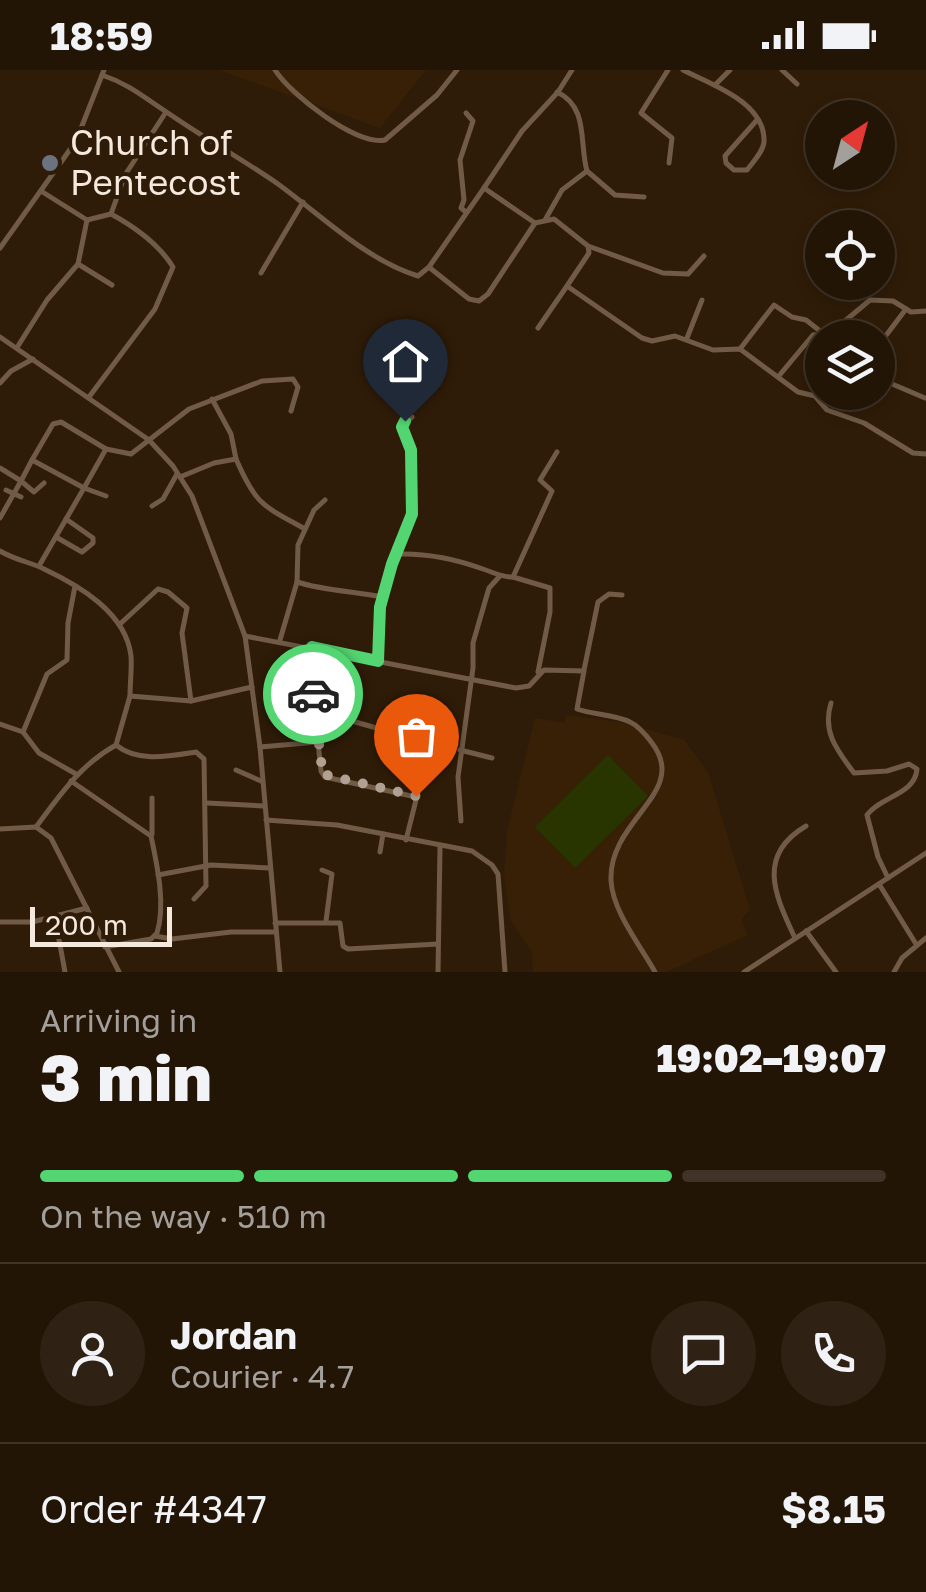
<!DOCTYPE html>
<html lang="en">
<head>
<meta charset="utf-8">
<style>
	body { margin:0; font-family:"Golos Text",sans-serif; background:#2f2214; color:#f1f3f6; height:100vh; display:flex; flex-direction:column; font-size:38px; white-space:nowrap }
	* { box-sizing:border-box; margin:0 }
	p { font-size:32px; color:#a39f9b }
	.icon { flex:none; width:55px; height:55px; fill:none; stroke:currentColor; stroke-width:2; stroke-linecap:round; stroke-linejoin:round }
	.map { position:relative; height:902px; overflow:hidden }
	.details { display:flex; flex-direction:column; background:#231506; flex:1 }
	.details>* { flex:none }
	.needle { width:65px; rotate:36deg }
	.buttons { position:absolute; left:805px; top:30px; display:grid; gap:20px }
	.buttons a { display:grid; place-items:center; width:90px; height:90px; border-radius:50%; background:#231506; box-shadow:0 5px 15px #0003,0 0 0 2px #403428; font-size:50px }
	.scale { position:absolute; left:30px; bottom:25px; width:142px; box-sizing:border-box; padding-left:10px; border:5px solid #f5e8dc; border-top:0; font-size:28px; line-height:35px; white-space:nowrap; color:#f5e8dc; -webkit-text-stroke:8px #2f1c08; paint-order:stroke }
	.pin { position:absolute; display:grid; place-items:center; width:85px; height:85px; color:#fff; margin:-102px -42px; border-radius:50% 50% 50% 0; rotate:-45deg; box-shadow:0 0 10px #0007 }
	.pin .icon { rotate:45deg }
	.courier { position:absolute; display:grid; place-items:center; width:100px; height:100px; margin:-50px; border:8px solid #53d672; border-radius:50%; background:#fff; color:#222; box-shadow:0 2px 12px #0007 }
	.head em { font-style:normal; font-weight:800 }
	.head div { display:flex; flex-direction:column-reverse }
	.head { display:flex; align-items:center; justify-content:space-between; height:170px; padding:0 40px }
	h1 { font-size:65px; font-weight:800; line-height:75px }
	.bar { display:grid; grid-template-columns:repeat(4,1fr); gap:15px 10px; align-content:center; height:120px; padding:0 40px }
	.bar i { height:12px; border-radius:8px; background:#403428 }
	.bar .active { background:#53d672 }
	.bar p { grid-column:span 4 }
	.line { display:flex; align-items:center; gap:25px; padding:0 40px; border-top:2px solid #403428 }
	.line div { flex:1 }
	.round { display:grid; place-items:center; flex:none; width:105px; height:105px; border-radius:52px; background:#2f2214 }
	.status { display:flex; justify-content:space-between; align-items:center; height:70px; padding:0 50px; background:#231506; direction:ltr }
	.status svg { height:28px; fill:currentColor }
	.map>svg:first-child { display:block }
</style>
</head>
<body>
<div class="status"><b>18:59</b><svg viewBox="0 0 49 12"><path d="M0 12V9h3v3zM5 12V6h3v6zM10 12V3h3v9zM15 12V0h3v12zM26 1h20v11H26zM47 4h2v5h-2z"/></svg></div>
<div class="map">
<svg width="926" height="902" viewBox="0 0 926 902">
	<rect width="100%" height="100%" fill="#2f1c08"/>
	<g fill="#372005">
		<path d="M219,0H426L380,58Z"/>
		<path d="M567,645L626,653L684,670L708,702L750,840L741,850L748,865L666,902H533L532,882L511,851L504,809L507,761L535,648L564,653Z"/>
	</g>
	<path fill="#283500" d="M608,685L648,726L575,798L535,757Z"/>
	<g fill="none" stroke-linecap="round" stroke-linejoin="round">
		<g stroke="#715b46" stroke-width="5">
			<path d="M275,0C290,24 356,76 385,70L437,25L457,0"/>
			<path d="M668,0L641,43L672,68L669,93"/>
			<path d="M683,0C710,14 766,32 764,72C763,82 753,92 747,100H734L726,93L725,86L757,50"/>
			<path d="M782,0L797,14"/>
			<path d="M102,5C129,14 145,28 168,43C204,68 242,89 278,114C322,146 366,190 418,206L429,197L484,118L535,153L554,149L588,176L663,203L688,204L704,186"/>
			<path d="M715,15L730,0"/>
			<path d="M557,22C589,37 579,73 587,101L615,125L644,127"/>
			<path d="M466,43L473,51L460,90L464,130L461,138L466,142"/>
			<path d="M484,118L522,61L558,22L572,0"/>
			<path d="M41,121L87,150L111,144C135,157 158,173 173,197L155,239L89,327"/>
			<path d="M111,144L125,105L166,42"/>
			<path d="M545,150L562,120L587,101"/>
			<path d="M588,176L589,183L567,216L642,268L652,271L675,266L713,280L740,279L798,322L815,326L827,340L864,353L913,383L926,384"/>
			<path d="M0,178L76,71L104,0"/>
			<path d="M78,194L112,215"/>
			<path d="M430,198L469,229L479,231L488,224L535,153"/>
			<path d="M261,203L303,132"/>
			<path d="M538,258L567,216"/>
			<path d="M827,266L870,230L893,231L911,242L926,241"/>
			<path d="M0,267L149,370L173,396L192,426L245,566L260,677L280,902"/>
			<path d="M687,268L702,230"/>
			<path d="M18,276L47,230L78,194L87,150"/>
			<path d="M878,276L906,239"/>
			<path d="M740,279L774,235L792,247L806,250L829,268"/>
			<path d="M778,307L813,265L824,264"/>
			<path d="M878,308L925,328"/>
			<path d="M0,313L11,301L33,289"/>
			<path d="M212,329L231,364L236,389"/>
			<path d="M106,379L131,384L189,339L262,311L293,309L298,317L291,341"/>
			<path d="M32,390L53,354L61,352L106,379L84,418L106,426"/>
			<path d="M0,398L21,411L0,448"/>
			<path d="M180,407L214,393L236,389C256,435 262,435 305,459"/>
			<path d="M6,420L21,427"/>
			<path d="M152,436L163,429L177,404"/>
			<path d="M56,467L82,482L93,473V468L66,449"/>
			<path d="M0,481C15,490 30,492 44,499C80,516 126,543 131,586C132,598 130,613 130,626"/>
			<path d="M396,484C425,483 456,489 483,499C495,503 500,507 513,507L552,421L540,410L557,382"/>
			<path d="M39,496L84,418L32,390L21,411L34,422L44,413"/>
			<path d="M513,507L550,518V542L538,602"/>
			<path d="M297,512C325,521 353,521 382,527"/>
			<path d="M75,516L68,553L67,590L47,604L23,662L39,683L76,704"/>
			<path d="M120,554L158,519L168,522L187,538L182,563L191,631"/>
			<path d="M245,566L516,618L529,616L544,600L584,601L577,639C593,645 614,644 630,652C639,656 646,665 652,673C690,723 608,749 611,811C613,842 640,875 655,902"/>
			<path d="M280,570L297,512L298,475L314,440L325,430"/>
			<path d="M312,577C311,609 316,640 314,672"/>
			<path d="M378,591L380,537L392,494L412,444L411,380L402,357L412,347"/>
			<path d="M584,600L598,532L609,524L622,525"/>
			<path d="M831,633C822,662 837,680 854,703L887,701L909,694L917,699C915,725 881,726 867,745L878,787L888,808"/>
			<path d="M316,641L423,671L428,682L406,770"/>
			<path d="M0,654L23,662"/>
			<path d="M116,675C138,693 170,686 196,682L204,689L206,816L194,829"/>
			<path d="M260,677L318,672L321,701L325,707L416,727"/>
			<path d="M460,680L492,688"/>
			<path d="M236,700L261,711"/>
			<path d="M71,711L151,766C157,795 166,834 157,863L151,869L105,877"/>
			<path d="M207,733L264,736"/>
			<path d="M266,750L337,755L472,781L492,795L498,804L505,902"/>
			<path d="M461,751L458,707L473,598V573L489,518L499,507"/>
			<path d="M36,757C60,725 80,695 116,675L130,626L191,631L252,617"/>
			<path d="M0,759L36,757L51,768L119,902"/>
			<path d="M152,764V728"/>
			<path d="M380,782L383,764"/>
			<path d="M322,800L332,804L326,851"/>
			<path d="M158,805L211,795L270,798"/>
			<path d="M879,814L916,874"/>
			<path d="M55,848L65,902"/>
			<path d="M0,852H32L87,838"/>
			<path d="M275,853H340L343,876L348,879L438,874"/>
			<path d="M806,861L836,902"/>
			<path d="M155,866L172,869L231,862H276"/>
			<path d="M795,868C776,827 755,786 806,756"/>
			<path d="M438,902L440,777"/>
			<path d="M744,902L926,783"/>
			<path d="M894,902L902,888L926,868"/>
		</g>
	</g>
	<g fill="none" stroke-linecap="round" stroke-linejoin="round">
		<path stroke="#b0a192" stroke-width="10" stroke-dasharray="0 18" d="M313,624L316,642L314,672L320,675L322,704L416,726"/>
		<path stroke="#53d672" stroke-width="12" d="M313,624L312,577L378,591L380,537L392,494L412,444L411,380L402,357L405,351"/>
	</g>
	<circle fill="#6b7280" stroke="#2f1c08" stroke-width="4" cx="50" cy="93" r="10"/>
	<g text-anchor="middle" stroke-width="8" stroke-linejoin="round" paint-order="stroke">
		<g font-size="35" fill="#f5e8dc" stroke="#2f1c08" text-anchor="start">
			<text x="70" y="85">Church of<tspan x="70" dy="40">Pentecost</tspan></text>
		</g>
	</g>
</svg>
<div class="buttons">
<a><svg class="needle" viewBox="-14 -14 28 28"><path d="M0-13l5 13h-10z" fill="#e53935"/><path d="M0 13l5-13h-10z" fill="#a39f9b"/></svg></a>
<a><svg class="icon" aria-label="locate" viewBox="0 0 24 24"><circle cx="12" cy="12" r="6"/><path d="M12 2v4M12 18v4M2 12h4M18 12h4"/></svg></a>
<a><svg class="icon" aria-label="layers" viewBox="0 0 24 24"><path d="M12 4l9 5-9 5-9-5zM3 14l9 5 9-5"/></svg></a>
</div>
<div class="scale">200 m</div>
<div class="pin" style="left:416px;top:726px;background:#ea580c"><svg class="icon" aria-label="bag" viewBox="0 0 24 24"><path d="M5 8h14l-1 12H6zM9 8a3 3 0 0 1 6 0"/></svg></div>
<div class="pin" style="left:405px;top:351px;background:#1f2937"><svg class="icon" aria-label="home" viewBox="0 0 24 24"><path d="M3 11l9-7 9 7M6 9v11h12V9"/></svg></div>
<div class="courier" style="left:313px;top:624px"><svg class="icon" aria-label="car" viewBox="0 0 24 24"><path d="M5 17H2v-5l4-1 3-4h7l3 4 3 1v5h-3M9 17h6M6 11h13"/><circle cx="7" cy="17" r="2"/><circle cx="17" cy="17" r="2"/></svg></div>
</div>
<section class="details">
<div class="head"><div><h1>3 min</h1><p>Arriving in</p></div><em>19:02–19:07</em></div>
<div class="bar"><i class="active"></i><i class="active"></i><i class="active"></i><i></i><p>On the way · 510 m</p></div>
<div class="line" style="height:180px"><a class="round"><svg class="icon" aria-label="person" viewBox="0 0 24 24"><circle cx="12" cy="8" r="4"/><path d="M4 21q1-7 8-7t8 7"/></svg></a><div><b>Jordan</b><p>Courier · 4.7</p></div><a class="round"><svg class="icon" aria-label="chat" viewBox="0 0 24 24"><path d="M4 5h16v11H9l-5 4z"/></svg></a><a class="round"><svg class="icon" aria-label="phone" viewBox="0 0 24 24"><path d="M5 4h4l2 5-3 2q2 4 5 5l2-3 5 2v4C11 20 4 13 5 4z"/></svg></a></div>
<div class="line" style="height:130px"><div>Order #4347</div><b>$8.15</b></div>
</section>
</body>
</html>
